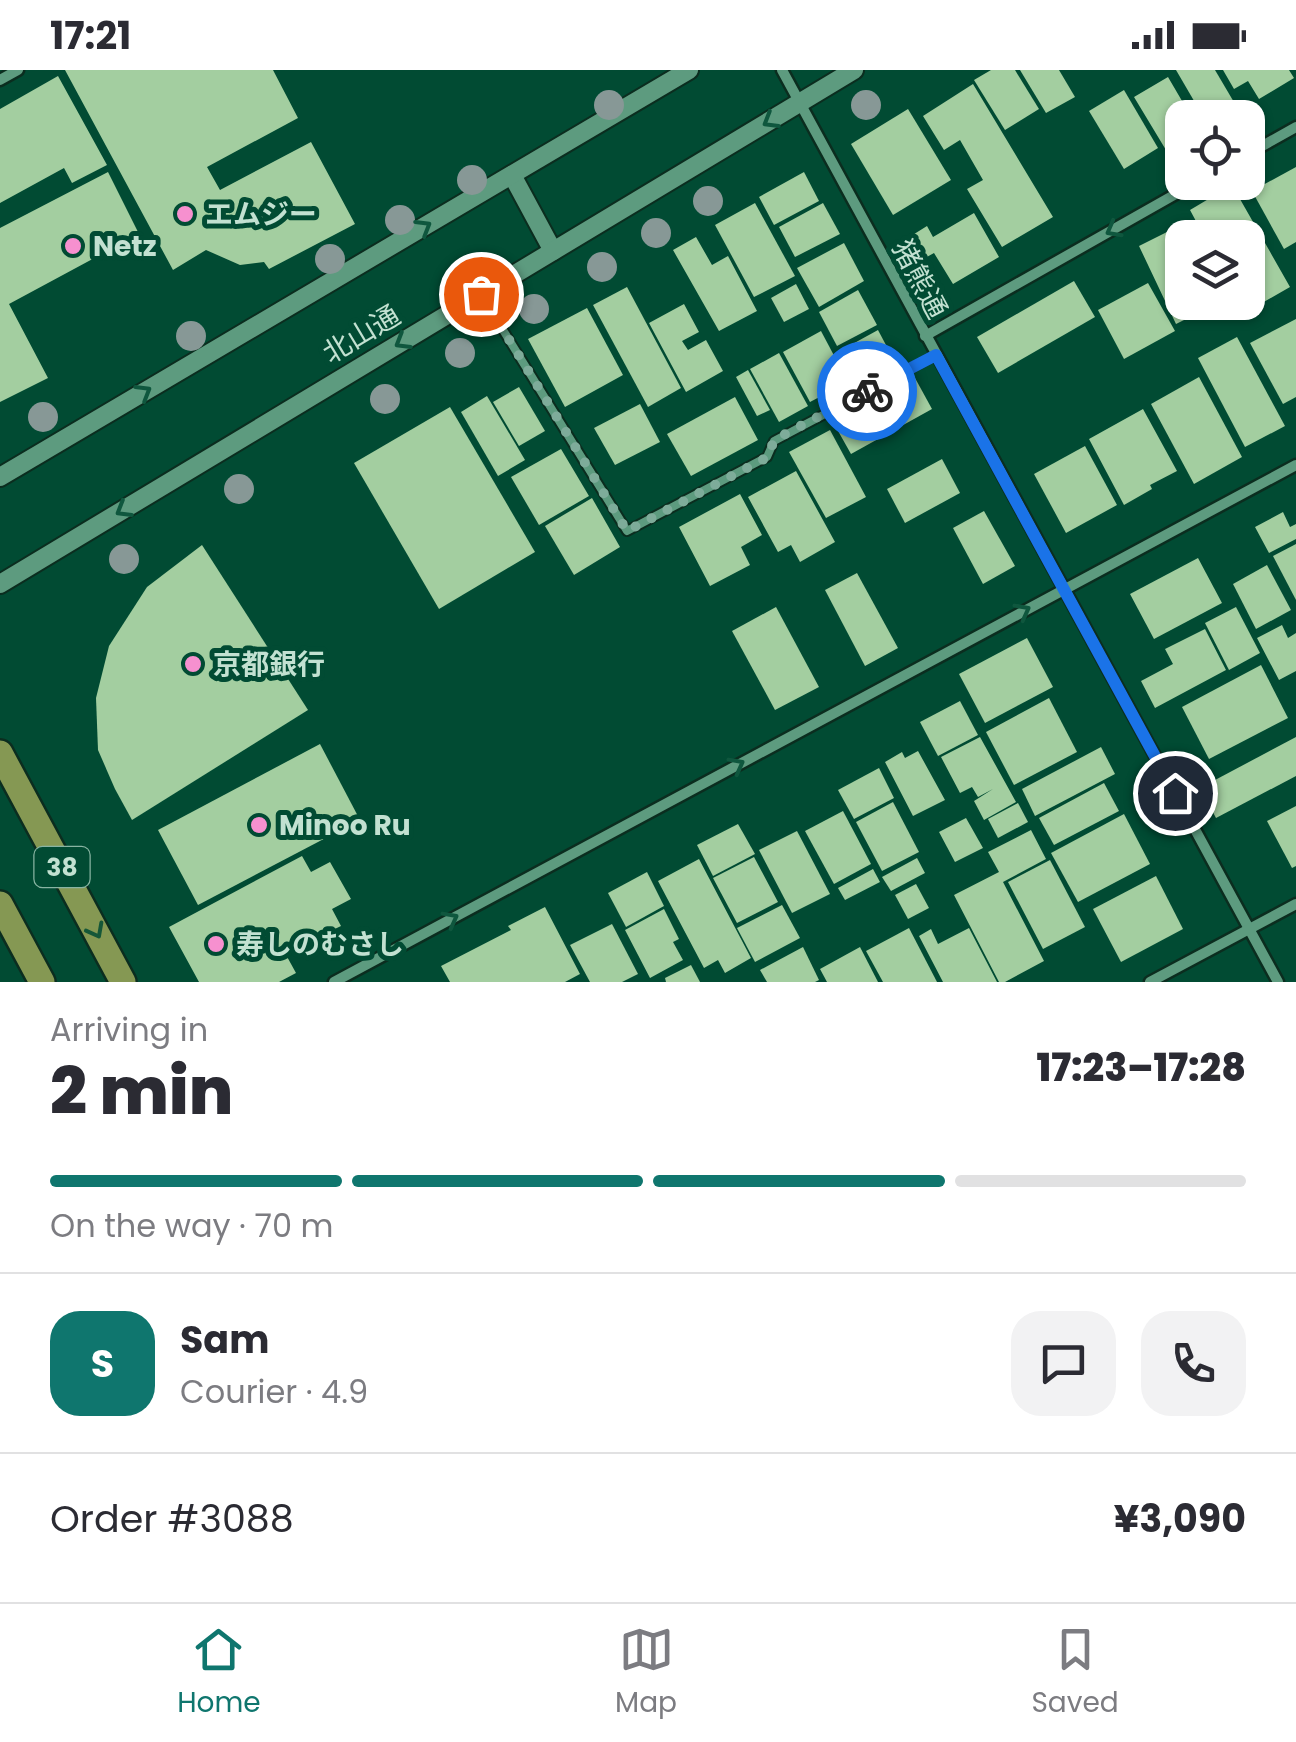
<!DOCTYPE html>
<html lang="en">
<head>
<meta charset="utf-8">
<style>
	body { margin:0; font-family:Poppins,"Noto Sans JP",sans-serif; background:#f2f2f3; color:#2b2b33; height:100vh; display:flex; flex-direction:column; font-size:38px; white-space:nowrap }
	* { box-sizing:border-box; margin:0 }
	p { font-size:32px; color:#7c7c81 }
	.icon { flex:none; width:55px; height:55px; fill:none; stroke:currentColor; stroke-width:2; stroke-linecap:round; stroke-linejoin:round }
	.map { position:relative; height:912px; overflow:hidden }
	.sheet { display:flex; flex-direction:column; background:#fff; flex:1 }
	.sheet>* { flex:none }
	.buttons { position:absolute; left:1165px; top:30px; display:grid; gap:20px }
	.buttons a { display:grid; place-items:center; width:100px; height:100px; border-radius:20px; background:#fff; box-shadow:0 2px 8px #0004; font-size:50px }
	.pin { position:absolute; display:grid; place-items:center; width:85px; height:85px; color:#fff; margin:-42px; border:5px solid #fff; border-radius:50%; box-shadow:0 2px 10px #0007 }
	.courier { position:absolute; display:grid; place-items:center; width:100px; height:100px; margin:-50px; border:8px solid #1a73e8; border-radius:50%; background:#fff; color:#222; box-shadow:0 2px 12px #0007 }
	.headline em { font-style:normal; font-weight:800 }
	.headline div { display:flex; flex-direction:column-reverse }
	.headline { display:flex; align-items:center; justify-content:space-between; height:170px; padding:0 50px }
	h1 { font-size:65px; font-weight:800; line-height:75px }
	.bar { display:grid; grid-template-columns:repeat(4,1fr); gap:15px 10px; align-content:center; height:120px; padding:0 50px }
	.bar i { height:12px; border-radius:8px; background:#e1e1e2 }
	.bar .active { background:#0f766e }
	.bar p { grid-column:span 4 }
	.line { display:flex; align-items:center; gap:25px; padding:0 50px; border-top:2px solid #e1e1e2 }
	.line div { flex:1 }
	.round { display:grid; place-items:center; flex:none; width:105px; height:105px; border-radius:30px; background:#f2f2f3 }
	.status { display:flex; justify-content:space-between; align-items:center; height:70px; padding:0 50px; background:#fff; direction:ltr }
	.status svg { height:28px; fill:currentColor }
	.menu { display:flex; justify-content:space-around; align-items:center; height:140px; border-top:2px solid #e1e1e2; background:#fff; font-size:28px; color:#7c7c81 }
	.menu a { display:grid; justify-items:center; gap:5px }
	.menu .active { color:#0f766e }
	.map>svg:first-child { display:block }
</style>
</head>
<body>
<div class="status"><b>17:21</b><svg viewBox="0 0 49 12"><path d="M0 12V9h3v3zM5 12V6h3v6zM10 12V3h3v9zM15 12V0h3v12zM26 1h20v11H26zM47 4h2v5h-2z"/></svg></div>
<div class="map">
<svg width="1296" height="912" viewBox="0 0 1296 912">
	<rect width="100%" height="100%" fill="#014b33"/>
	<g fill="#a3cea0">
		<path d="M65,0H273L298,48L207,97L220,120L311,72L355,154L269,199L264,192L240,195L206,180L173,200Z"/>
		<path d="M991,0H1015L1039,39L1005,60L974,10Z"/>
		<path d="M1020,0H1059L1075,27L1046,43Z"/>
		<path d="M1176,0H1215L1238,39L1223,48H1204Z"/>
		<path d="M1223,0H1289L1294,8L1259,29L1248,11L1234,19Z"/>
		<path d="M58,6L107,95L72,113L64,98L0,133V39Z"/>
		<path d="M1168,7L1192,48H1182V83L1172,90L1134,27Z"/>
		<path d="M973,14L1053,147L1002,177L967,119L983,110L960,70L944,80L923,46Z"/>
		<path d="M1124,20L1158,78L1124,99L1089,41Z"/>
		<path d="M908,39L951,110L893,145L851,74Z"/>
		<path d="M1296,97V172L1284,179L1252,121Z"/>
		<path d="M108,102L139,164L9,234L48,308L0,332V158Z"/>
		<path d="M804,102L819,131L774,155L759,127Z"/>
		<path d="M1232,115L1290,217L1248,241L1243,232H1248V168H1205L1190,140Z"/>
		<path d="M755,133L795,206L754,227L715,155Z"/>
		<path d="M823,133L840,164L795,187L779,157Z"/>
		<path d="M974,143L999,187L953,214L934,183L916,193L903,171L927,156L933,167Z"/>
		<path d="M1181,155L1187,168H1182V232H1220L1176,254L1139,176Z"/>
		<path d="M696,167L712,195L728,186L757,241L719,261L673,180Z"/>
		<path d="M844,173L864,211L819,237L797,198Z"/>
		<path d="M1074,211L1095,247L998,303L977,267Z"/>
		<path d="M1148,213L1175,261L1124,289L1098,240Z"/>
		<path d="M796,214L809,239L784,252L771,228Z"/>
		<path d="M627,217L681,318L648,337L593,235Z"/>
		<path d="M858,220L877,255L837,276L819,242Z"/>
		<path d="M684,234L699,262L682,271L688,280L706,270L723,301L686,322L649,253Z"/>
		<path d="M587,238L623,305L565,337L528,269Z"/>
		<path d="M1296,249V327L1283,334L1250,273Z"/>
		<path d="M878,260L896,294L857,316L838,282Z"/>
		<path d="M821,261L848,312L810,332L783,282Z"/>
		<path d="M1237,267L1285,356L1245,377L1198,288Z"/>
		<path d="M779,283L808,336L779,352L750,299Z"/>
		<path d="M748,300L770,340L757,346L736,307Z"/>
		<path d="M1199,307L1242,387L1194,414L1151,334Z"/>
		<path d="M915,308L932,339L851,384L833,352Z"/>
		<path d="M519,317L545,361L519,376L493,332Z"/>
		<path d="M487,326L525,390L498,406L461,342Z"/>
		<path d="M735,327L758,370L691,406L667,364Z"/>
		<path d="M640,334L660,372L615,395L594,358Z"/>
		<path d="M450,337L535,482L439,539L354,393Z"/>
		<path d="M1143,339L1177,401L1150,415L1152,419L1124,435L1089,369Z"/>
		<path d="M830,360L866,427L826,448L789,382Z"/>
		<path d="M1085,376L1117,435L1066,463L1034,404Z"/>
		<path d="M561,379L589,426L539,455L511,407Z"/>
		<path d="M942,389L960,423L905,453L887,419Z"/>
		<path d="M796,401L835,472L800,492L791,475L778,482L748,427Z"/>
		<path d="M740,424L762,465L741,477L750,495L710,516L679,457Z"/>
		<path d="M592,428L620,477L574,505L545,456Z"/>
		<path d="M984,441L1015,496L983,514L953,458Z"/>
		<path d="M1283,442L1290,457L1296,454V469L1269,483L1255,457Z"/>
		<path d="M1296,474V530L1273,486Z"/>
		<path d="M202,475L308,640L132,750L115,719L98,680L96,628L109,576L147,517Z"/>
		<path d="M1198,488L1222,533L1154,569L1130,524Z"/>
		<path d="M1267,495L1291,540L1256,559L1233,514Z"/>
		<path d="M857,503L898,578L865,596L825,520Z"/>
		<path d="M776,537L819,617L775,640L732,561Z"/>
		<path d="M1236,537L1260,583L1229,600L1205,553Z"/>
		<path d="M1282,555L1288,568L1296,563V601L1279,610L1257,568Z"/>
		<path d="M1205,559L1226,600L1155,638L1141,611L1173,594L1165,579Z"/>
		<path d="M1027,568L1053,617L985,653L959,604Z"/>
		<path d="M1261,595L1288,648L1209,689L1182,637Z"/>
		<path d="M1049,628L1077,682L1014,715L986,662Z"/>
		<path d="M960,631L978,665L938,686L920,652Z"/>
		<path d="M980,667L1016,732L984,750L974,731L993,719L978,727L972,717L960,723L941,687Z"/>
		<path d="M1296,667V706L1216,748L1200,718Z"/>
		<path d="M320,674L360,750L198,835L158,760Z"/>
		<path d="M1101,677L1115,704L1035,746L1022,719Z"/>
		<path d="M918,681L945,730L913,746L885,692L902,682L905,688Z"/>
		<path d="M879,698L894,728L854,749L838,720Z"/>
		<path d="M1104,713L1119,741L1054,775L1039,748Z"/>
		<path d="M893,732L919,782L882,801L856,752Z"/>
		<path d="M1018,733L1028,752L998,768L988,749Z"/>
		<path d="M1296,736V796L1292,798L1267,751Z"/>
		<path d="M843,741L871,794L834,814L805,761Z"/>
		<path d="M1124,744L1150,794L1078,832L1051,783Z"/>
		<path d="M966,748L983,778L955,792L939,762Z"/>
		<path d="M738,754L755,784L713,806L697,775Z"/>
		<path d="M1031,760L1046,789L1003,812L1044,891L1005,912H999L954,825L999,802L988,782Z"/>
		<path d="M797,761L830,824L792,843L759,780Z"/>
		<path d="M302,786L311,802L330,792L351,829L332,839L341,856L285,883L296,903L279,912H199L169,857Z"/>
		<path d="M754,787L778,832L737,853L713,808Z"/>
		<path d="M917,788L925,803L891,821L882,807Z"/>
		<path d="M699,789L751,888L725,903L718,890L704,898L658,811Z"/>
		<path d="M1050,790L1085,857L1043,879L1008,812Z"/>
		<path d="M873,799L880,812L845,830L838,818Z"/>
		<path d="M647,802L664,836L626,857L608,823Z"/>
		<path d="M1156,806L1183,859L1121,892L1093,839Z"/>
		<path d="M916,814L929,838L908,849L895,825Z"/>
		<path d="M782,835L800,868L755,892L737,858Z"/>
		<path d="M545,837L580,904L565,912H450L441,896L511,860L508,856Z"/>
		<path d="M664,839L679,869L673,872L683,890L650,908L625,860Z"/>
		<path d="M612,854L638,904L622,912H590L570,875Z"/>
		<path d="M909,858L937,912H883L866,881Z"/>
		<path d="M969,858L997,912H943L919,866L931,859L938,874Z"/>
		<path d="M803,877L819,910L815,912H767L760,900Z"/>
		<path d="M860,877L878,912H827L820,899Z"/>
		<path d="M691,895L700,912H666L665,908Z"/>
	</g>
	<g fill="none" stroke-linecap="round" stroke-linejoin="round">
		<defs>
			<path id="service" d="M482,226L627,461L767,387L774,371L936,285"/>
			<g id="minor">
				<path d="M782,0L1278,912"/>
				<path d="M0,10L18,0"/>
				<path d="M1248,84L1296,57"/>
				<path d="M925,266L1197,112"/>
				<path d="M334,912L1296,395"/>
				<path d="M1150,912L1296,834"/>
			</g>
			<g id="tertiary">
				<path d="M512,105L553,181"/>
				<path d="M0,407L689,0"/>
				<path d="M0,514L854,0"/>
			</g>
			<g id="primary">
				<path d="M0,683L123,912"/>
				<path d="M0,834L42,912"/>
			</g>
		</defs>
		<use href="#service" stroke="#0b2d1f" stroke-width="12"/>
		<use href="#minor" stroke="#0b2d1f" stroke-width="15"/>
		<use href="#tertiary" stroke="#0b2d1f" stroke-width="22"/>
		<use href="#primary" stroke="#0b2d1f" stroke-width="30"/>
		<use href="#service" stroke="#5d9b7f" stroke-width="8"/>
		<use href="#minor" stroke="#5d9b7f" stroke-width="10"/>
		<use href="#tertiary" stroke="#5d9b7f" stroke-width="18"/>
		<use href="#primary" stroke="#859853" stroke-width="25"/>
	</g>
	<g fill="#879896">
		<circle cx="609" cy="35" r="15"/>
		<circle cx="866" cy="35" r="15"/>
		<circle cx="472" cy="110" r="15"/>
		<circle cx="708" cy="131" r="15"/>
		<circle cx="400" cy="150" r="15"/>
		<circle cx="656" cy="163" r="15"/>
		<circle cx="330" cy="189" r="15"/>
		<circle cx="602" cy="197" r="15"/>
		<circle cx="534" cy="239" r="15"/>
		<circle cx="191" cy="266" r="15"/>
		<circle cx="460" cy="283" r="15"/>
		<circle cx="385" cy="329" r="15"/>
		<circle cx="43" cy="347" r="15"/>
		<circle cx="239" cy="419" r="15"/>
		<circle cx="124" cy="489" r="15"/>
	</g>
	<defs><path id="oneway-chevron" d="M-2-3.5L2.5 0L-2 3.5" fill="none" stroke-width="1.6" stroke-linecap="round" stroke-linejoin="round" transform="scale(2.5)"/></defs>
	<g stroke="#0f573e">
		<use href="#oneway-chevron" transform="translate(770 51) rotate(149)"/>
		<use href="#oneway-chevron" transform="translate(424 157) rotate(-31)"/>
		<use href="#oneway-chevron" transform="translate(1113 160) rotate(151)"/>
		<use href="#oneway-chevron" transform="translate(402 272) rotate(149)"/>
		<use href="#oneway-chevron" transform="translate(144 322) rotate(-31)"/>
		<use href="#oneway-chevron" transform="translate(123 440) rotate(149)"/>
		<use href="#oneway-chevron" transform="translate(1023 541) rotate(-28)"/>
		<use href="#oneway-chevron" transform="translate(737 695) rotate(-28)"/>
		<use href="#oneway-chevron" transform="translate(451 849) rotate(-28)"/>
	</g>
	<use stroke="#155738" href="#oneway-chevron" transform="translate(96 861) rotate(62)"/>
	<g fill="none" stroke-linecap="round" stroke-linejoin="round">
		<path stroke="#7eac9a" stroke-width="10" stroke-dasharray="0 18" d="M481,224L627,461L768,387L774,370L867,321"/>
		<path stroke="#1a73e8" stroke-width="12" d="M867,321L936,285L1175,723"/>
	</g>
	<g fill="#f690cf" stroke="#014b33" stroke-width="4">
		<circle cx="185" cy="144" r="10"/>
		<circle cx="73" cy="176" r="10"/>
		<circle cx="193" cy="594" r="10"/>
		<circle cx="259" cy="755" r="10"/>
		<circle cx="216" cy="874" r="10"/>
	</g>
	<g text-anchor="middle" stroke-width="10" stroke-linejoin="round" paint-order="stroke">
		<rect fill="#014b33" stroke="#88b4a2" stroke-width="2.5" x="34.5" y="777" width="55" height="40" rx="8"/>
		<g font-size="25" font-weight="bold" fill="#c2e1d1">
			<text x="62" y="806">38</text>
		</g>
		<g font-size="28" font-weight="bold" fill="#c2e1d1" stroke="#014b33" text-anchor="start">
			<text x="205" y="154">エムジー</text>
			<text x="93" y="186">Netz</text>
			<text x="213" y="604">京都銀行</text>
			<text x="279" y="765">Minoo Ru</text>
			<text x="236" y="884">寿しのむさし</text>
		</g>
		<g font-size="28" fill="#c2e1d1" stroke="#014b33">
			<text transform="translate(920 209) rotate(62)" y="10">猪熊通</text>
			<text transform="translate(361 264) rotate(-31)" y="10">北山通</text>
		</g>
	</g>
</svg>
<div class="buttons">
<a><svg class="icon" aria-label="locate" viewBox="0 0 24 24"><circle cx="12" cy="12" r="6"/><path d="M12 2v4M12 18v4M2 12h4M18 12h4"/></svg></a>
<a><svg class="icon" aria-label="layers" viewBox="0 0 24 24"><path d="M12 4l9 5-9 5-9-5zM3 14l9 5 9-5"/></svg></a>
</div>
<div class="pin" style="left:481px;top:224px;background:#ea580c"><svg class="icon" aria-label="bag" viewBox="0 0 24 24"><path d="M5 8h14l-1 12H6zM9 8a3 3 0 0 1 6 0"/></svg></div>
<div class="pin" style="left:1175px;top:723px;background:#1f2937"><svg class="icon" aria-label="home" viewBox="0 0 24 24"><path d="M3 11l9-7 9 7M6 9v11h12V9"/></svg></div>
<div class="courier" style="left:867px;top:321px"><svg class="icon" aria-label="bike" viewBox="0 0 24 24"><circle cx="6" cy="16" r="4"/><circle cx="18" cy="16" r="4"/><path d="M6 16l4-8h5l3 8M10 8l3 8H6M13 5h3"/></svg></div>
</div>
<section class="sheet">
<div class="headline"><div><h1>2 min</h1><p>Arriving in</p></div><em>17:23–17:28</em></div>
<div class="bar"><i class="active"></i><i class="active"></i><i class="active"></i><i></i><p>On the way · 70 m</p></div>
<div class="line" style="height:180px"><b class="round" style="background:#0f766e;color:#fff">S</b><div><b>Sam</b><p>Courier · 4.9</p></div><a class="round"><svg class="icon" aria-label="chat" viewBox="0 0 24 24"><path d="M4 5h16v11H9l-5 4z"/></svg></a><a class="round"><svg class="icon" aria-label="phone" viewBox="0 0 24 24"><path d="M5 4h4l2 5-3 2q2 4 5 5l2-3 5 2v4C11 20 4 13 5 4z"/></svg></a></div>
<div class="line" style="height:130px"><div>Order #3088</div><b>¥3,090</b></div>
</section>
<nav class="menu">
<a class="active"><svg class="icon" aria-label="home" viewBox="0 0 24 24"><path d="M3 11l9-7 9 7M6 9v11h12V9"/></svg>Home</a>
<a><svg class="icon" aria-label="map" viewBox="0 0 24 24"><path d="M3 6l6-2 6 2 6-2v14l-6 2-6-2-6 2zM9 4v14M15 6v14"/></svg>Map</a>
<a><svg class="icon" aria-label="saved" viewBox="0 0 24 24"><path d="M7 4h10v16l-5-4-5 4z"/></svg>Saved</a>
</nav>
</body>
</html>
